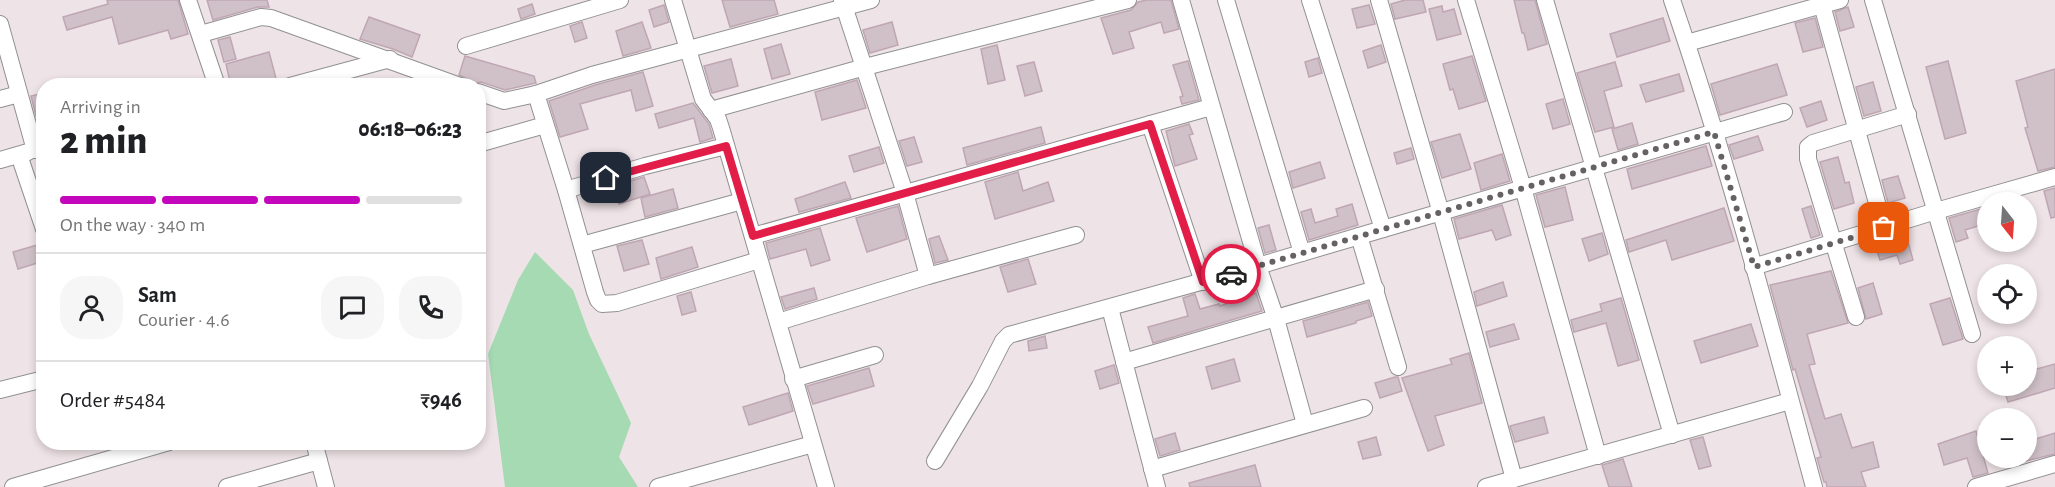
<!DOCTYPE html>
<html lang="en">
<head>
<meta charset="utf-8">
<style>
	body { margin:0; font-family:"Alegreya Sans",sans-serif; background:#f6f6f6; color:#202124; height:100vh; display:flex; flex-direction:column; font-size:22px; white-space:nowrap }
	* { box-sizing:border-box; margin:0 }
	p { font-size:20px; color:#757577 }
	.icon { flex:none; width:33px; height:33px; fill:none; stroke:currentColor; stroke-width:2; stroke-linecap:round; stroke-linejoin:round }
	.map { position:relative; flex:1; overflow:hidden }
	.panel { position:absolute; left:36px; top:78px; width:450px; height:372px; display:flex; flex-direction:column; background:#fff; border-radius:24px; box-shadow:0 3px 9px #0003 }
	.panel>* { flex:none }
	.needle { width:39px; rotate:163deg }
	.tools { position:absolute; left:1977px; top:192px; display:grid; gap:12px }
	.tools a { display:grid; place-items:center; width:60px; height:60px; border-radius:50%; background:#fff; box-shadow:0 3px 9px #0003; font-size:30px }
	.pin { position:absolute; display:grid; place-items:center; width:51px; height:51px; color:#fff; margin:-26px; border-radius:12px; box-shadow:0 3px 9px #0006 }
	.courier { position:absolute; display:grid; place-items:center; width:60px; height:60px; margin:-30px; border:4px solid #e11d48; border-radius:50%; background:#fff; color:#222; box-shadow:0 2px 8px #0007 }
	.head em { font-style:normal; font-weight:800 }
	.head div { display:flex; flex-direction:column-reverse }
	.head { display:flex; align-items:center; justify-content:space-between; height:102px; padding:0 24px }
	h1 { font-size:39px; font-weight:800; line-height:45px }
	.bar { display:grid; grid-template-columns:repeat(4,1fr); gap:9px 6px; align-content:center; height:72px; padding:0 24px }
	.bar i { height:8px; border-radius:4px; background:#e0e0e0 }
	.bar .on { background:#c307bc }
	.bar p { grid-column:span 4 }
	.line { display:flex; align-items:center; gap:15px; padding:0 24px; border-top:2px solid #e0e0e0 }
	.line div { flex:1 }
	.round { display:grid; place-items:center; flex:none; width:63px; height:63px; border-radius:24px; background:#f6f6f6 }
	.map>svg:first-child { display:block }
</style>
</head>
<body>
<div class="map">
<svg width="2055" height="487" viewBox="0 0 2055 487">
	<rect width="100%" height="100%" fill="#eee3e6"/>
	<path fill="#a5dab3" d="M535,252L573,290L589,334L631,423L619,457L638,487H505L488,354L518,280Z"/>
	<g fill="#d0c1c8" stroke="#bfa6b3" stroke-width="1.5">
		<path d="M107,0H178L188,34L171,39L168,30L119,44L112,17L67,30L63,17L108,4Z"/>
		<path d="M207,0H267L269,7H258L213,20Z"/>
		<path d="M722,0H774L778,14L730,27Z"/>
		<path d="M1147,0H1171L1179,29L1164,33L1161,22L1129,32L1134,48L1113,54L1101,18L1131,10L1138,2Z"/>
		<path d="M1405,0H1423L1426,12L1395,19L1391,4Z"/>
		<path d="M1514,0H1535L1547,44L1528,50L1524,33H1522Z"/>
		<path d="M532,4L535,14L521,19L518,9Z"/>
		<path d="M664,5L669,22L654,27L649,10Z"/>
		<path d="M1369,5L1375,24L1357,28L1352,9Z"/>
		<path d="M1442,6L1443,12L1454,9L1461,34L1437,40L1429,9Z"/>
		<path d="M1848,7L1854,27L1840,31L1835,12Z"/>
		<path d="M369,17L420,35L412,57L393,49L360,39Z"/>
		<path d="M1663,18L1670,41L1617,57L1610,34Z"/>
		<path d="M1815,18L1823,47L1803,52L1795,23Z"/>
		<path d="M582,22L587,38L575,42L570,26Z"/>
		<path d="M642,22L651,48L623,56L616,31Z"/>
		<path d="M892,22L898,45L870,53L863,30Z"/>
		<path d="M230,37L236,59L224,62L218,40Z"/>
		<path d="M781,44L790,74L772,79L764,49Z"/>
		<path d="M997,45L1005,80L988,84L981,49Z"/>
		<path d="M1381,45L1386,62L1368,68L1363,51Z"/>
		<path d="M269,52L278,86H231L226,64Z"/>
		<path d="M465,56L534,76L536,83L505,90L481,82L470,84L468,79L459,75Z"/>
		<path d="M1472,56L1486,101L1459,109L1453,89L1450,90L1443,64Z"/>
		<path d="M1318,58L1322,73L1309,77L1305,62Z"/>
		<path d="M731,59L738,86L712,93L704,66Z"/>
		<path d="M1188,61L1199,100L1182,104L1180,97L1183,96L1173,65Z"/>
		<path d="M1948,61L1966,133L1945,139L1926,67Z"/>
		<path d="M1034,62L1042,91L1025,96L1017,66Z"/>
		<path d="M1615,62L1622,86L1604,91L1614,127L1595,132L1577,73Z"/>
		<path d="M1777,64L1787,95L1720,115L1711,84Z"/>
		<path d="M2055,69V167L2038,171L2025,128L2028,127L2016,81Z"/>
		<path d="M643,72L653,106L636,111L631,90L580,104L588,129L560,137L549,101L595,85Z"/>
		<path d="M1679,74L1684,91L1646,102L1640,85Z"/>
		<path d="M857,80L866,108L822,120L815,92Z"/>
		<path d="M1873,82L1881,111L1864,116L1856,87Z"/>
		<path d="M44,93V130L40,131L31,96Z"/>
		<path d="M1563,99L1570,124L1553,129L1546,104Z"/>
		<path d="M1821,101L1827,120L1807,127L1800,108Z"/>
		<path d="M693,103L709,124L713,138L700,142L694,118L659,128L655,114Z"/>
		<path d="M1632,123L1638,144L1618,150L1612,129Z"/>
		<path d="M1189,124L1193,134L1189,135L1197,159L1175,166L1166,131Z"/>
		<path d="M1041,127L1045,143L967,165L963,148Z"/>
		<path d="M1460,134L1471,169L1442,178L1431,142Z"/>
		<path d="M1758,136L1763,150L1734,159L1729,145Z"/>
		<path d="M914,137L922,162L907,166L899,141Z"/>
		<path d="M1706,146L1712,166L1632,189L1627,169Z"/>
		<path d="M879,147L884,163L854,172L849,156Z"/>
		<path d="M1411,148L1414,159L1397,164L1394,153Z"/>
		<path d="M1502,154L1510,181L1481,190L1474,163Z"/>
		<path d="M1838,157L1845,183L1849,182L1854,203L1834,209L1820,162Z"/>
		<path d="M1320,162L1325,178L1293,188L1289,172Z"/>
		<path d="M1018,172L1023,191L1048,182L1054,201L995,219L985,182Z"/>
		<path d="M1898,176L1905,198L1888,203L1882,180Z"/>
		<path d="M644,177L650,194L619,204L614,186Z"/>
		<path d="M845,182L851,198L799,212L795,199Z"/>
		<path d="M1565,187L1573,220L1545,227L1536,195Z"/>
		<path d="M2055,188V217L2051,218L2044,191Z"/>
		<path d="M673,189L678,208L645,217L641,198Z"/>
		<path d="M1352,204L1358,225L1309,240L1301,212L1311,209L1315,223L1338,216L1336,209Z"/>
		<path d="M1502,205L1511,235L1496,240L1492,230L1459,239L1454,219Z"/>
		<path d="M898,206L907,239L867,252L856,218Z"/>
		<path d="M1811,206L1820,235L1811,238L1802,209Z"/>
		<path d="M1988,207V223L1965,230L1968,238L1956,242L1949,218Z"/>
		<path d="M1724,208L1734,241L1672,260L1666,240L1629,252L1626,240Z"/>
		<path d="M1269,225L1276,250L1265,253L1258,228Z"/>
		<path d="M820,228L830,260L811,266L806,249L770,259L766,243Z"/>
		<path d="M1905,231L1913,260L1900,264L1897,255L1880,260L1874,241Z"/>
		<path d="M1602,233L1608,254L1589,261L1582,239Z"/>
		<path d="M939,236L948,260L935,263L929,239Z"/>
		<path d="M642,240L649,264L624,271L617,246Z"/>
		<path d="M44,243V261L18,269L13,252Z"/>
		<path d="M692,247L698,267L661,279L656,258Z"/>
		<path d="M1028,259L1036,284L1008,292L1000,267Z"/>
		<path d="M1831,271L1848,323L1807,334L1815,364L1809,365L1825,419L1841,414L1852,448L1873,442L1879,467L1861,472L1866,487H1827L1826,482H1824L1817,458L1821,457L1795,369L1793,370L1770,285Z"/>
		<path d="M1503,282L1507,296L1477,306L1474,292Z"/>
		<path d="M1873,283L1882,314L1866,319L1858,288Z"/>
		<path d="M814,288L817,299L785,309L781,297Z"/>
		<path d="M691,292L696,311L682,315L677,296Z"/>
		<path d="M1256,293L1262,311L1153,343L1148,327L1188,316L1183,298L1195,294L1200,309L1219,304L1220,306Z"/>
		<path d="M1621,298L1639,360L1618,366L1606,323L1574,332L1571,320L1602,311L1600,304Z"/>
		<path d="M1950,298L1963,339L1943,345L1930,304Z"/>
		<path d="M1368,302L1372,316L1356,321V323L1307,337L1303,321Z"/>
		<path d="M1514,324L1519,339L1490,347L1486,332Z"/>
		<path d="M1751,324L1758,346L1701,363L1694,341Z"/>
		<path d="M1045,336L1047,348L1029,351L1028,341Z"/>
		<path d="M1469,353L1482,403L1435,416L1444,445L1428,451L1402,378L1452,364L1450,359Z"/>
		<path d="M1234,359L1240,381L1212,389L1206,367Z"/>
		<path d="M2055,364V388L2008,402L2003,386H2026V372Z"/>
		<path d="M1114,365L1119,383L1100,389L1095,371Z"/>
		<path d="M869,368L874,386L813,404L807,386Z"/>
		<path d="M1395,377H1398L1402,391L1380,398L1375,383Z"/>
		<path d="M788,393L793,411L749,425L743,407Z"/>
		<path d="M1544,417L1548,433L1515,442L1510,426Z"/>
		<path d="M1976,431L1988,473L1973,477L1967,458L1944,465L1938,444Z"/>
		<path d="M1175,433L1180,450L1160,456L1155,439Z"/>
		<path d="M2055,433V454L2026,461V442Z"/>
		<path d="M1376,437L1381,455L1363,459L1358,442Z"/>
		<path d="M1703,437L1711,466L1699,469L1690,440Z"/>
		<path d="M1623,459L1632,487H1609L1602,465Z"/>
		<path d="M1255,465L1261,487H1190L1189,483Z"/>
	</g>
	<g fill="none" stroke-linecap="round" stroke-linejoin="round">
		<defs>
			<g id="minor">
				<path d="M188,0L217,86"/>
				<path d="M673,0L703,99L718,119L721,128L826,487"/>
				<path d="M842,0L905,193L928,276"/>
				<path d="M1226,0L1302,253"/>
				<path d="M1379,0L1441,213L1514,479"/>
				<path d="M1466,0L1523,188L1598,456"/>
				<path d="M1545,0L1672,435"/>
				<path d="M1672,0C1727,160 1770,324 1814,487"/>
				<path d="M1873,0L1972,334"/>
				<path d="M1822,5L1884,228"/>
				<path d="M0,24L35,150"/>
				<path d="M201,34L261,17L271,18L460,86"/>
				<path d="M1687,43L1840,0"/>
				<path d="M466,46L620,0"/>
				<path d="M290,86L390,59"/>
				<path d="M478,92L504,101L536,94L592,75L871,0"/>
				<path d="M536,94L566,190L595,292L598,300L602,304L617,303L759,260"/>
				<path d="M0,99L19,94"/>
				<path d="M711,110L865,67L1128,0"/>
				<path d="M1150,124L1203,282"/>
				<path d="M478,144L545,125"/>
				<path d="M19,155L44,229"/>
				<path d="M0,160L28,152"/>
				<path d="M566,190L645,166L726,146"/>
				<path d="M1383,229L1784,112"/>
				<path d="M753,236L1211,107"/>
				<path d="M1359,236L1398,367"/>
				<path d="M582,245L742,201"/>
				<path d="M1753,267L1936,211L2055,177"/>
				<path d="M1110,308L1157,487"/>
				<path d="M1856,317L1808,159V147L1813,143L1908,114"/>
				<path d="M778,322L928,276L1076,235"/>
				<path d="M1124,362L1376,289"/>
				<path d="M793,379L875,355"/>
				<path d="M0,390L44,379"/>
				<path d="M1305,424L1276,319L1258,266L1383,229L1310,0"/>
				<path d="M314,442L326,487"/>
				<path d="M935,461L980,386L1003,341L1009,335L1258,266L1181,0"/>
				<path d="M1152,469L1364,408"/>
				<path d="M13,487L169,442"/>
				<path d="M227,487L319,461"/>
				<path d="M658,487L813,444"/>
				<path d="M1486,487L1790,401"/>
				<path d="M1976,487L2055,464"/>
			</g>
		</defs>
		<use href="#minor" stroke="#919191" stroke-width="18"/>
		<use href="#minor" stroke="#fff" stroke-width="16"/>
	</g>
	<g fill="none" stroke-linecap="round" stroke-linejoin="round">
		<path stroke="#666263" stroke-width="6" stroke-dasharray="0 10.8" d="M1231,274L1714,132L1754,267L1884,228"/>
		<path stroke="#e11d48" stroke-width="8" d="M606,178L726,146L753,236L1150,124L1203,282L1231,274"/>
	</g>
</svg>
<div class="tools">
<a><svg class="needle" viewBox="-14 -14 28 28"><path d="M0-13l5 13h-10z" fill="#e53935"/><path d="M0 13l5-13h-10z" fill="#757577"/></svg></a>
<a><svg class="icon" aria-label="locate" viewBox="0 0 24 24"><circle cx="12" cy="12" r="6"/><path d="M12 2v4M12 18v4M2 12h4M18 12h4"/></svg></a>
<a>+</a>
<a>−</a>
</div>
<div class="pin" style="left:1884px;top:228px;background:#ea580c"><svg class="icon" aria-label="bag" viewBox="0 0 24 24"><path d="M5 8h14l-1 12H6zM9 8a3 3 0 0 1 6 0"/></svg></div>
<div class="pin" style="left:606px;top:178px;background:#1f2937"><svg class="icon" aria-label="home" viewBox="0 0 24 24"><path d="M3 11l9-7 9 7M6 9v11h12V9"/></svg></div>
<div class="courier" style="left:1231px;top:274px"><svg class="icon" aria-label="car" viewBox="0 0 24 24"><path d="M5 17H2v-5l4-1 3-4h7l3 4 3 1v5h-3M9 17h6M6 11h13"/><circle cx="7" cy="17" r="2"/><circle cx="17" cy="17" r="2"/></svg></div>
<section class="panel">
<div class="head"><div><h1>2 min</h1><p>Arriving in</p></div><em>06:18–06:23</em></div>
<div class="bar"><i class="on"></i><i class="on"></i><i class="on"></i><i></i><p>On the way · 340 m</p></div>
<div class="line" style="height:108px"><a class="round"><svg class="icon" aria-label="person" viewBox="0 0 24 24"><circle cx="12" cy="8" r="4"/><path d="M4 21q1-7 8-7t8 7"/></svg></a><div><b>Sam</b><p>Courier · 4.6</p></div><a class="round"><svg class="icon" aria-label="chat" viewBox="0 0 24 24"><path d="M4 5h16v11H9l-5 4z"/></svg></a><a class="round"><svg class="icon" aria-label="phone" viewBox="0 0 24 24"><path d="M5 4h4l2 5-3 2q2 4 5 5l2-3 5 2v4C11 20 4 13 5 4z"/></svg></a></div>
<div class="line" style="height:78px"><div>Order #5484</div><b>₹946</b></div>
</section>
</div>
</body>
</html>
